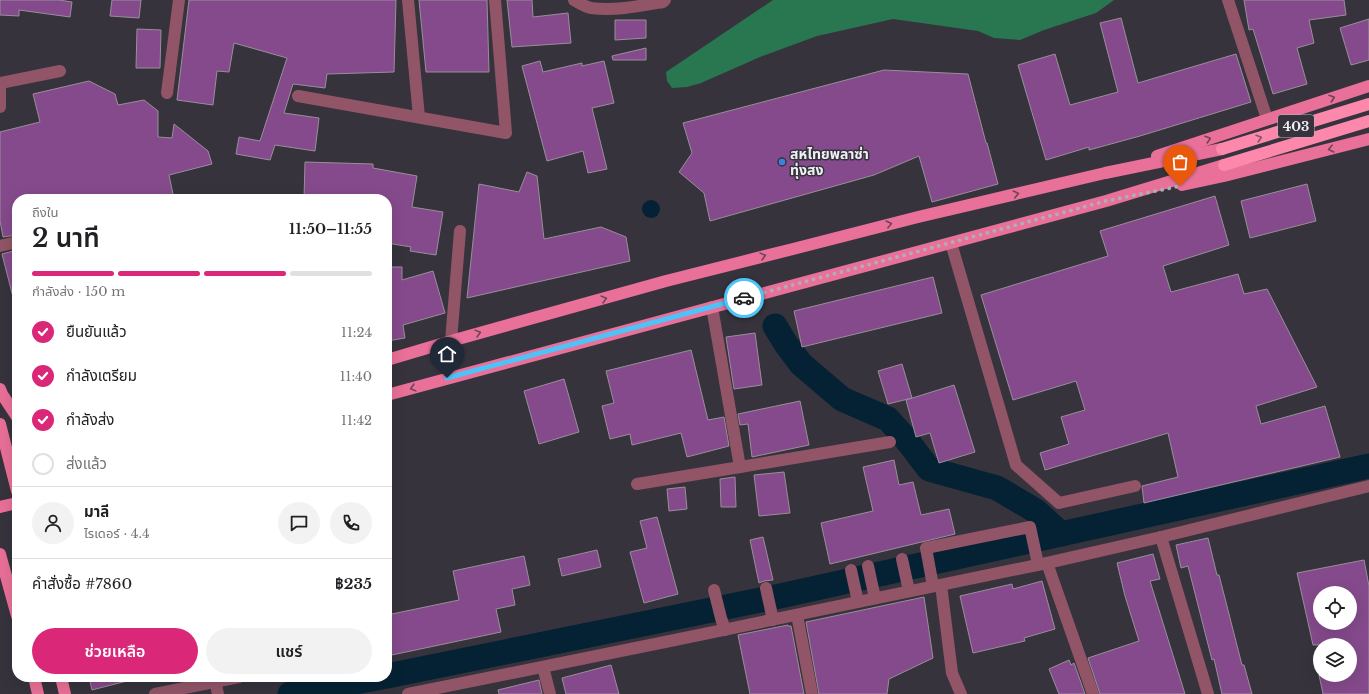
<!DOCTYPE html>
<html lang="th">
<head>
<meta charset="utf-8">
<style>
	body { margin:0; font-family:"Libre Baskerville","Noto Sans Thai",serif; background:#f2f2f2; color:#202124; height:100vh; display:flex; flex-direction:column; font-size:15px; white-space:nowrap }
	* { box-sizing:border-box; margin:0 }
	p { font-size:13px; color:#757577 }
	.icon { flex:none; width:22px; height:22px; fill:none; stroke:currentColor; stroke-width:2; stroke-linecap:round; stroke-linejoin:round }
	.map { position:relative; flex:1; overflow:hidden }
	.drawer { position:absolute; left:12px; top:194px; width:380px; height:488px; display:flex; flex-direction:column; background:#fff; border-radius:16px; box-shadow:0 4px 16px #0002 }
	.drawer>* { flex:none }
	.tools { position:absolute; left:1313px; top:586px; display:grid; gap:8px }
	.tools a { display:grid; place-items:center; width:44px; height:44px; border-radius:50%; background:#fff; box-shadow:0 4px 16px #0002; font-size:20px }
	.pin { position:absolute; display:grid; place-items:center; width:34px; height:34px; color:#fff; margin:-41px -17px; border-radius:50% 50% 50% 0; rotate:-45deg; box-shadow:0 0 4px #0007 }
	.pin .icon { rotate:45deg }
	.courier { position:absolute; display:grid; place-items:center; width:40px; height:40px; margin:-20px; border:3px solid #4fc3f7; border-radius:50%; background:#fff; color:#222; box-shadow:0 1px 5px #0007 }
	.head em { font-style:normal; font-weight:600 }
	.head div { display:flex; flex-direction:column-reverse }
	.head { display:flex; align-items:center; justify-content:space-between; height:68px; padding:0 20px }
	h1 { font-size:26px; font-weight:600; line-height:30px }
	.bar { display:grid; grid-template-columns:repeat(4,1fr); gap:6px 4px; align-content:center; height:48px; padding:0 20px }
	.bar i { height:5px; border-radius:3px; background:#e0e0e0 }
	.bar .current { background:#db2777 }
	.bar p { grid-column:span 4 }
	.line { display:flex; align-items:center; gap:10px; padding:0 20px; border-top:1px solid #e0e0e0 }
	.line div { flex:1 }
	.round { display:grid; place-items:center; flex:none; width:42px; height:42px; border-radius:21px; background:#f2f2f2 }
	ol { padding:0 20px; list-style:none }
	li { display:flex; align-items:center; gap:12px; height:44px }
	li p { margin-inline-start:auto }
	li .icon { padding:4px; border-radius:50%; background:#db2777; color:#fff; stroke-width:4 }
	li:last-child { color:#757577 }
	li i { width:22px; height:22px; border:2px solid #e0e0e0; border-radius:50% }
	.button { display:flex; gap:8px; margin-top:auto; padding:8px 20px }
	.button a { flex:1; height:46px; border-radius:24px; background:#db2777; color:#fff; font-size:16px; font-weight:600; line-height:46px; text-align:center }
	.button a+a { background:#f2f2f2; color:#202124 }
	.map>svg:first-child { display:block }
</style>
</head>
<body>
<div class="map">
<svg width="1369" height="694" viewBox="0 0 1369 694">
	<rect width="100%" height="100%" fill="#36333d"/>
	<path fill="#297751" d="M773,0H1114L1096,13L1044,30L1020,40L994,38L978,31L893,19L817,36L760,57L701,83L687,87L672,88L667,81L666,72Z"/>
	<circle fill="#052234" cx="651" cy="209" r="9"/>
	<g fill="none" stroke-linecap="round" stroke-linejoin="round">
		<g stroke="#052234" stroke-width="25">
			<path d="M775,326L786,344L801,364L842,399L888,419L906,439L929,469L997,488L1036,511L1061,534"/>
			<path d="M387,676L780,596L1369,466"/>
			<path d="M290,694L382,677"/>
		</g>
	</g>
	<g fill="#854a8c" stroke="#988f99" fill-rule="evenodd">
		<path d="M0,0H59L72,2L70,17L19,10V16L0,15Z"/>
		<path d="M112,0H141L139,18L110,16Z"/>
		<path d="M189,0H396L394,72L327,74L325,88L293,84L284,113L319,118L315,151L275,145L270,160L236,154L239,137L260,141L287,58L234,43L229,72L217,71L213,105L177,100Z"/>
		<path d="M419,0H487L489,72H426Z"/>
		<path d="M507,0H532L533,17L568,13L571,43L512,47Z"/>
		<path d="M1244,0H1344L1346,15L1309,20L1314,43L1297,48L1307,84L1273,94L1253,29L1249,30Z"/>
		<path d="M1121,18L1138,83L1236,54L1251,102L1140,136L1089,150V147L1046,160L1018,65L1055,54L1070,105L1118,92L1100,23Z"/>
		<path d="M1369,19V60L1351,65L1340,28Z"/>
		<path d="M615,20H646V38L615,40Z"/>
		<path d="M137,29L161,30L160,68H136Z"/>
		<path d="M646,48V60H613L612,56Z"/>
		<path d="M540,61L543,72L582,63V66L604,61L614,103L592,108L607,169L588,173L583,151L547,161L522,66Z"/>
		<path d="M884,70L968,74L986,143H987L998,184L932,202L919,156L874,175L710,221L704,193L679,172L692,153L683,123Z"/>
		<path d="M89,81L115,94L118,105L144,100L158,111V137L172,138L174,124L208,151L212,164L169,175L174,199H17V235L3,237L0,221V132L40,122L33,94Z"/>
		<path d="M305,162L373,164V168L417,176L412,207L443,212L436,255L410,251L411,247L387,243V199H304Z"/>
		<path d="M527,172L537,176L544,239L601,227L626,237L630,261L467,298L479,184L519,192Z"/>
		<path d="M1307,184L1316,221L1250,238L1241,201Z"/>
		<path d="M1215,196L1229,245L1163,266L1171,292L1238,274L1244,294L1267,289L1317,387L1256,406L1261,424L1325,406L1340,457L1144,503L1142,486L1178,477L1168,433L1045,470L1040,453L1069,444L1061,417L1085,410L1076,381L1013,400L981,295L1108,256L1100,231Z"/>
		<path d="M17,250V296L13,297L2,254Z"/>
		<path d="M388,267H402V280L433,271L445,313L403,325L405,338L387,341Z"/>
		<path d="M933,277L942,313L802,347L794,311Z"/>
		<path d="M755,333L762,385L734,389L726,337Z"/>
		<path d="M691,350L708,420L724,417L729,446L687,457L681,433L632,445L630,434L610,439L602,406L614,403L606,371Z"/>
		<path d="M902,364L912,398L888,404L878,371Z"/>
		<path d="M564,379L579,432L539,444L524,391Z"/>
		<path d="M954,385L975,452L939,463L930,433L916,437L906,400Z"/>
		<path d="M800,401L809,445L752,457L748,424L740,425L738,414Z"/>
		<path d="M894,460L899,485L913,482L921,515L949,509L955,534L830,564L821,523L873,511L863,467Z"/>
		<path d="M784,472L790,513L759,516L754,475Z"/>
		<path d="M735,477L736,507H721L720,479Z"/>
		<path d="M685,487L687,509L669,511L667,489Z"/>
		<path d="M657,517L678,594L644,603L630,552L647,548L640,521Z"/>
		<path d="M763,537L773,580L764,581L759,583L750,540Z"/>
		<path d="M1208,538L1217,575H1219L1242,665H1244L1252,694H1222L1214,659L1212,660L1188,566L1181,568L1176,545Z"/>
		<path d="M597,550L601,567L562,576L558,559Z"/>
		<path d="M1153,554L1160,579L1150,581L1185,694H1100L1088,658L1139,641L1125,596L1117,563Z"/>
		<path d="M524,556L530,585L512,589L515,605L496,609L501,632L387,656V615L459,600L453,571Z"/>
		<path d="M1364,560L1369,586V694H1323L1319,675H1350V645H1313L1297,573ZM1320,593H1350V623H1320Z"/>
		<path d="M1042,581L1055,629L1024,638L1025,641L973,653L960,596L1012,584L1013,589Z"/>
		<path d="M924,597L933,658L889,679L887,694H819L806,622Z"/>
		<path d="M788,625V626H791L804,694H750L738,635Z"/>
		<path d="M1069,660L1071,665L1074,663L1085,694H1059L1049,669Z"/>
		<path d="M611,665L619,694H566L562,678Z"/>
		<path d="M89,677H127V681L92,690Z"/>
		<path d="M539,680L542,694H499L498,690Z"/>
	</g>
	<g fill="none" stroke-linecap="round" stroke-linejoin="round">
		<g stroke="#915567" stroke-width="12">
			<path d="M408,0L419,117"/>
			<path d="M574,0C579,3 586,7 591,8C615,11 640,6 663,2L665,0"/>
			<path d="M1228,0L1267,119"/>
			<path d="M0,83L60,71"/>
			<path d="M0,85V107"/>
			<path d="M167,93L179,0"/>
			<path d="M298,96L506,133L495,0"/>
			<path d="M951,243L1016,465L1059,503L1135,486"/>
			<path d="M0,246L17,242"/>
			<path d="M712,307L740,467L890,442"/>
			<path d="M451,341L460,231"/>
			<path d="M637,484L740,467"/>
			<path d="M1161,537L1208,694"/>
			<path d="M902,559L909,591"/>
			<path d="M1047,563L1093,694"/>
			<path d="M868,566L875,598"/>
			<path d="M851,570L858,602"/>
			<path d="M941,585L952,673L961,694"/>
			<path d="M933,586L926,548L1030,527L1038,564"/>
			<path d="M766,588L773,620"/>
			<path d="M714,590L721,618L725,630"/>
			<path d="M797,615L812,694"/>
			<path d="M543,667L550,694"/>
			<path d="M214,677L218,694"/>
			<path d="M155,694L239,677"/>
			<path d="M408,694L665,642L1047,563L1161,537L1369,486"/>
		</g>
		<g stroke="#e97098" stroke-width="12">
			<path d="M1157,156L1369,86"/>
			<path d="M1182,185L1224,176L1369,139"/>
			<path d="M387,360L451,341L666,281L793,249L918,217L1105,173L1222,149"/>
			<path d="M0,389L2,394L17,417"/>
			<path d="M387,395L1106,201L1224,165"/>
			<path d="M0,424L17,491"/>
			<path d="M0,507L17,503"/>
			<path d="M0,554L17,616"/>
			<path d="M34,677L38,694"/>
			<path d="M61,677L65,694"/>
		</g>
		<g stroke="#fc88ac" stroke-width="12">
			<path d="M1222,149L1369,104"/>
			<path d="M1224,165L1369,121"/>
		</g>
	</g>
	<defs><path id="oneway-chevron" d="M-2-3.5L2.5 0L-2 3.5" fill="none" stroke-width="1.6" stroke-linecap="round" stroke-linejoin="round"/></defs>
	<g stroke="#6c4558">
		<use href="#oneway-chevron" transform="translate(1332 98) rotate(-18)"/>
		<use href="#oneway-chevron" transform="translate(1208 139) rotate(-18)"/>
		<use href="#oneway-chevron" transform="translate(1331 149) rotate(166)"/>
		<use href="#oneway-chevron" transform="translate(1016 194) rotate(-13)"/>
		<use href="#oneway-chevron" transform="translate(889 224) rotate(-14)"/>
		<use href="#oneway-chevron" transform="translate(763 256) rotate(-15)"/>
		<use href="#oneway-chevron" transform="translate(604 299) rotate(-15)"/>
		<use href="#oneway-chevron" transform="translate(478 333) rotate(-15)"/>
		<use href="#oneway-chevron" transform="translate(413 388) rotate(165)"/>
	</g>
	<use stroke="#855569" href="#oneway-chevron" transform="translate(1259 138) rotate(-17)"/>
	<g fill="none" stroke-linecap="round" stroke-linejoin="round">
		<path stroke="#b0adb5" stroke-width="4" stroke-dasharray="0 7.2" d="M744,298L1106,201L1180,186"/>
		<path stroke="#4fc3f7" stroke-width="5" d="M447,378L744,298"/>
	</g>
	<circle fill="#3f7fe0" stroke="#36333d" stroke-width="1.5" cx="782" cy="162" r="4"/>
	<g text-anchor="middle" stroke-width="3" stroke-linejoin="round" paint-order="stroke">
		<rect fill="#36333d" stroke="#b9b7be" stroke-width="1" x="1278" y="115" width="36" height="22" rx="3"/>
		<g font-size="13" font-weight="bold" fill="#f1eff6">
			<text x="1296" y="131">403</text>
		</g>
		<g font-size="14" font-weight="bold" fill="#f1eff6" stroke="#36333d" text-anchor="start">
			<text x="790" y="159">สหไทยพลาซ่า<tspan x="790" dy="16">ทุ่งสง</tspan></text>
		</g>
	</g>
</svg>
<div class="tools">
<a><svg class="icon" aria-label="locate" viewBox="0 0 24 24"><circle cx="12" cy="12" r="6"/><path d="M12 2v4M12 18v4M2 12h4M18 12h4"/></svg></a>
<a><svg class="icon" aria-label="layers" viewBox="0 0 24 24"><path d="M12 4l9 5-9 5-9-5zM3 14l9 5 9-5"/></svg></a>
</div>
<div class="pin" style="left:1180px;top:186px;background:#ea580c"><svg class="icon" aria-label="bag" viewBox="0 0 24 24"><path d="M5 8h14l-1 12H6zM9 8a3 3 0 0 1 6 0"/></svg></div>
<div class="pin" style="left:447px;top:378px;background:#1f2937"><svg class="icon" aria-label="home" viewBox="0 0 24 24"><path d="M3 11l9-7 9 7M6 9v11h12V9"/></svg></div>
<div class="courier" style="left:744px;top:298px"><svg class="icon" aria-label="car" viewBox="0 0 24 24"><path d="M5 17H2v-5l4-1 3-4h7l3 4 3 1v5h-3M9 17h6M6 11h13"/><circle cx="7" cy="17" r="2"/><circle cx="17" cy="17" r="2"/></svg></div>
<section class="drawer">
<div class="head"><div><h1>2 นาที</h1><p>ถึงใน</p></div><em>11:50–11:55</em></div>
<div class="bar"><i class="current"></i><i class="current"></i><i class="current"></i><i></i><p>กำลังส่ง · 150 m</p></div>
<ol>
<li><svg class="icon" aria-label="check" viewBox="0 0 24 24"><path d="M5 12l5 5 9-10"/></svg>ยืนยันแล้ว<p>11:24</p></li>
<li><svg class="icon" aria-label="check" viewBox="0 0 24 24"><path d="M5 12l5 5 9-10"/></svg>กำลังเตรียม<p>11:40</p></li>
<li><svg class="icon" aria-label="check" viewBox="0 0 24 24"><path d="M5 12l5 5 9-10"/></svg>กำลังส่ง<p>11:42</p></li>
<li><i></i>ส่งแล้ว</li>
</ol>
<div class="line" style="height:72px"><a class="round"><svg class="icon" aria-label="person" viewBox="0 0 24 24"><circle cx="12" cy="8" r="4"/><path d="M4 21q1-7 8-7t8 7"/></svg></a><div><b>มาลี</b><p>ไรเดอร์ · 4.4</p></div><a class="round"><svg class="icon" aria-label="chat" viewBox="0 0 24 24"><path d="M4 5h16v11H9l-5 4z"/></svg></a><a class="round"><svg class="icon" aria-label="phone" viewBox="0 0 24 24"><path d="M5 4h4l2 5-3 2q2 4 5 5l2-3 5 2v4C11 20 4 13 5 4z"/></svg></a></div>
<div class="line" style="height:52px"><div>คำสั่งซื้อ #7860</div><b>฿235</b></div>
<div class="button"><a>ช่วยเหลือ</a><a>แชร์</a></div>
</section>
</div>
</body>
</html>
